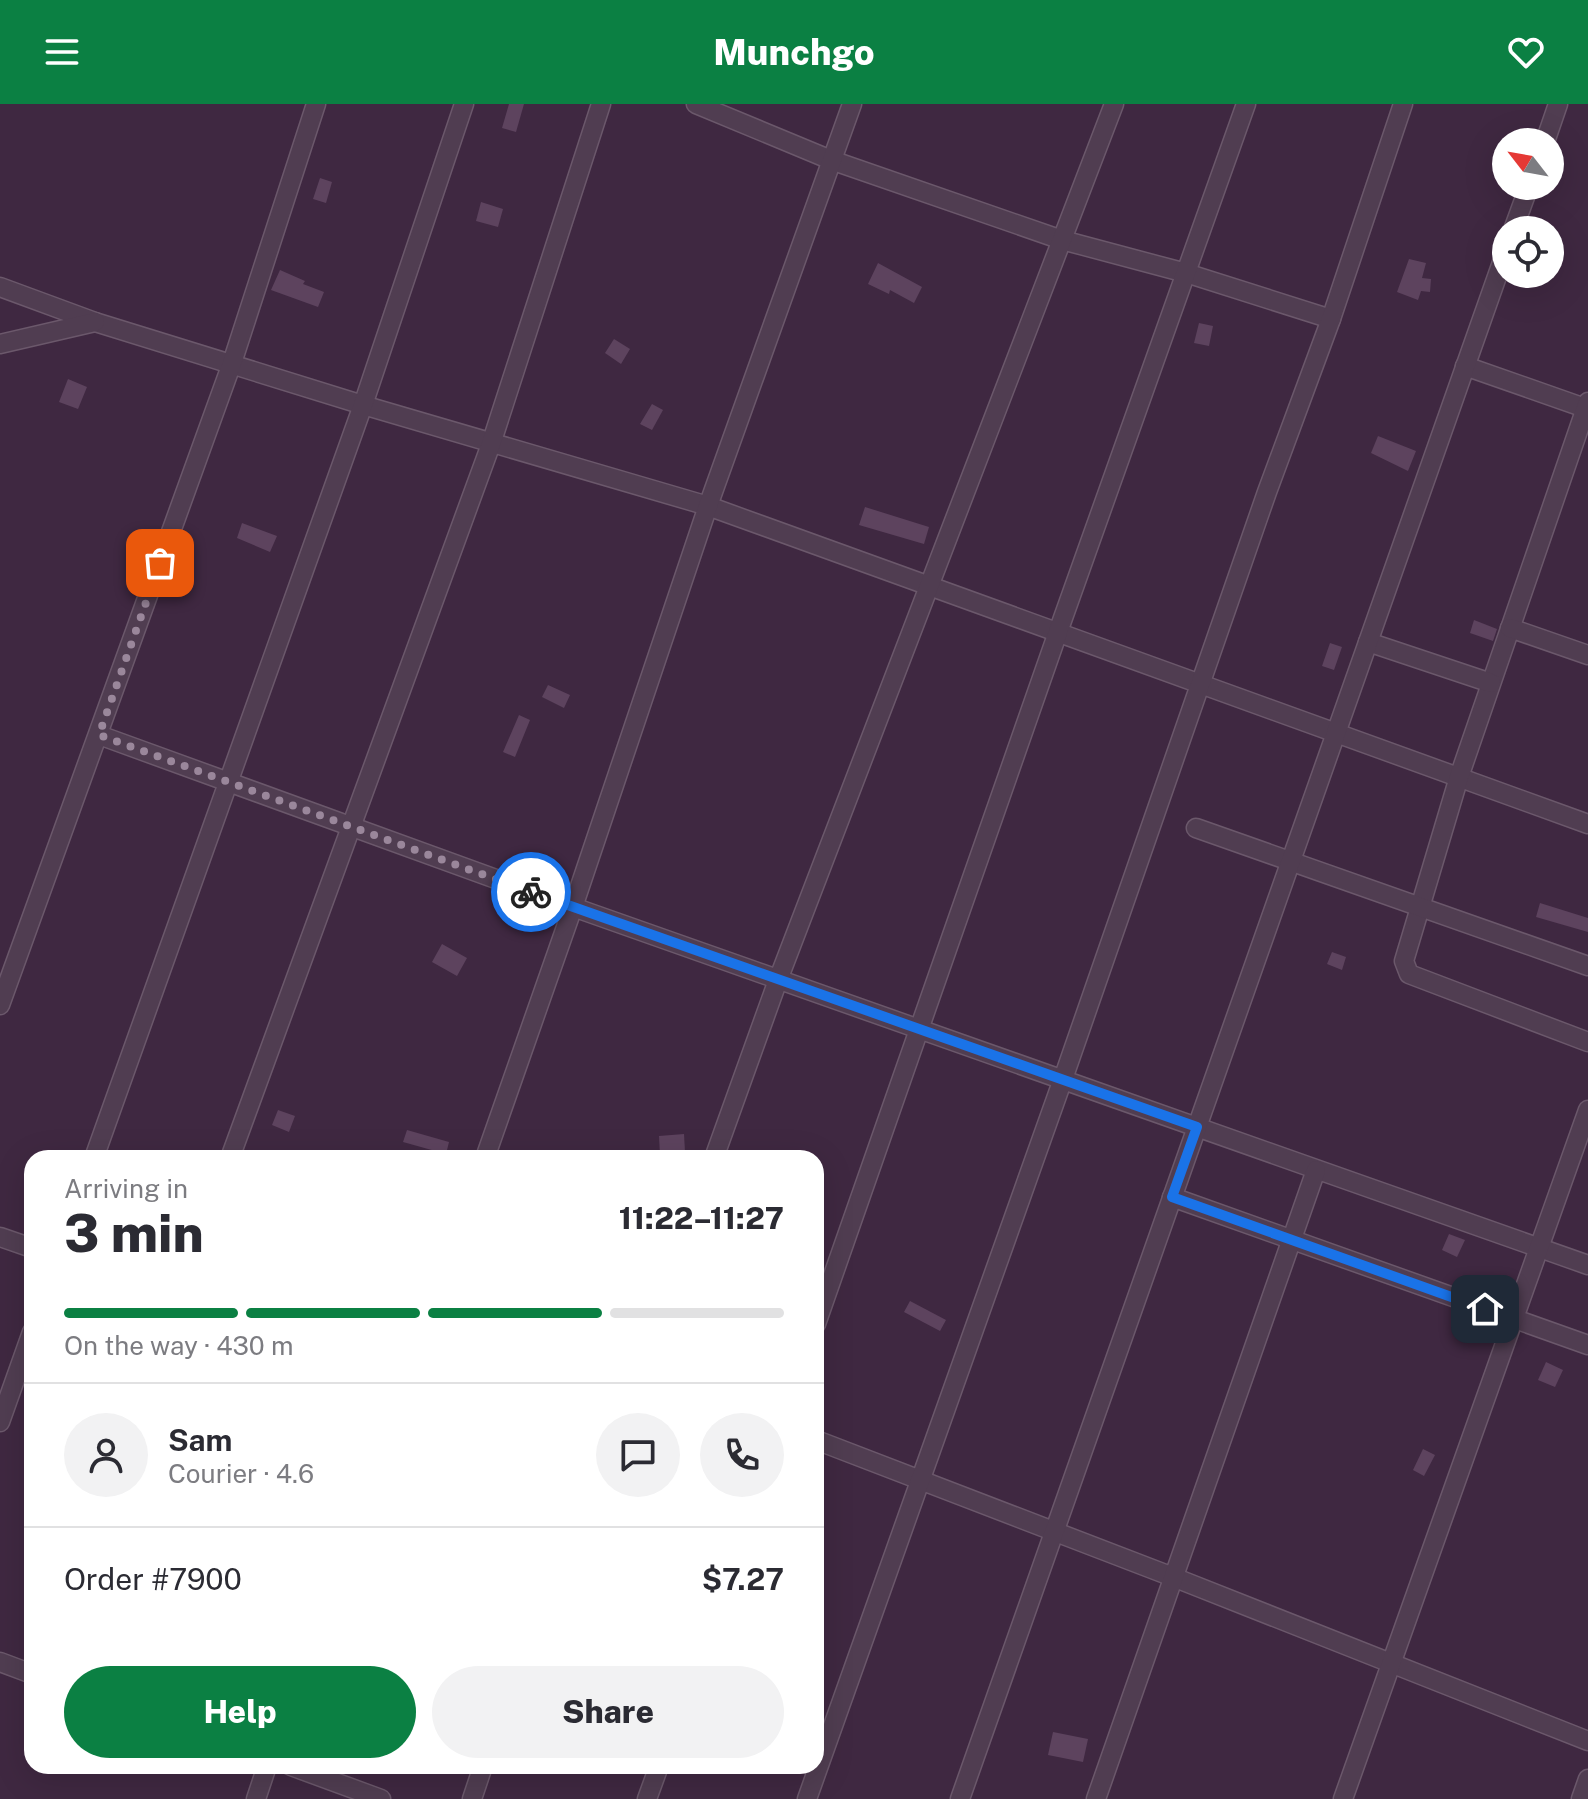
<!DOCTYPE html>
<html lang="en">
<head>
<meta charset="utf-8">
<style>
	body { margin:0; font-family:"Public Sans",sans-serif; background:#f2f2f3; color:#2b2b33; height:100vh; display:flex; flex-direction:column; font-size:30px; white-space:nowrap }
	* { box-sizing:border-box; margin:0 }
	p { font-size:26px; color:#7c7c81 }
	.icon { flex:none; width:44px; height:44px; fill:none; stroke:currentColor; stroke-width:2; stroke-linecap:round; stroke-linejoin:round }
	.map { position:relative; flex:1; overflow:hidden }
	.panel { position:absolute; left:24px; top:1046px; width:800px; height:624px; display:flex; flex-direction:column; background:#fff; border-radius:24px; box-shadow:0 8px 32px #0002 }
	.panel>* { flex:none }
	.needle { width:52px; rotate:301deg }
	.tools { position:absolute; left:1492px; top:24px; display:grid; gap:16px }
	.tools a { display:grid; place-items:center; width:72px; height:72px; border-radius:50%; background:#fff; box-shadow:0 8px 32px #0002; font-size:40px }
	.pin { position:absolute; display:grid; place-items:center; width:68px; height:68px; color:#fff; margin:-34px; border-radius:16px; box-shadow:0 4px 12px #0006 }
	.courier { position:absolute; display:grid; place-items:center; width:80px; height:80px; margin:-40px; border:6px solid #1a73e8; border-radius:50%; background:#fff; color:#222; box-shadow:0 2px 10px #0007 }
	.overview em { font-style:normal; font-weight:800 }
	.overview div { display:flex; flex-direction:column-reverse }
	.overview { display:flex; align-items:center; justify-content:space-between; height:136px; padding:0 40px }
	h1 { font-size:52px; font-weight:800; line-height:60px }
	.bar { display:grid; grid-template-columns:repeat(4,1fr); gap:12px 8px; align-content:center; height:96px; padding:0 40px }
	.bar i { height:10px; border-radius:6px; background:#e1e1e2 }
	.bar .active { background:#0b8043 }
	.bar p { grid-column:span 4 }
	.line { display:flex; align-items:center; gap:20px; padding:0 40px; border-top:2px solid #e1e1e2 }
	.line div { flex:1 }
	.round { display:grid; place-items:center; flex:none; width:84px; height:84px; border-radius:42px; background:#f2f2f3 }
	.action { display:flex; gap:16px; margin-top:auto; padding:16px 40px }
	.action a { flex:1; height:92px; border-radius:48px; background:#0b8043; color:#fff; font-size:32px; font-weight:800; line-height:92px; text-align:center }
	.action a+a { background:#f2f2f3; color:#2b2b33 }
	header { display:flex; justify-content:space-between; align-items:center; height:104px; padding:0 40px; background:#0b8043; color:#fff; font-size:36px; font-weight:800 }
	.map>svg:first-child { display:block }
</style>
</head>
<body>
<header><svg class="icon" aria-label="menu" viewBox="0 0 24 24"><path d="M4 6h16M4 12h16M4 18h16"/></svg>Munchgo<svg class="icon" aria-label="heart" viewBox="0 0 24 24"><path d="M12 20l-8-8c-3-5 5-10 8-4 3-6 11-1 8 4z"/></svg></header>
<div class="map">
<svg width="1588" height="1695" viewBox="0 0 1588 1695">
	<rect width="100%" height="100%" fill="#3f2841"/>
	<g fill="#5d435e">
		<path d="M509,0H524L516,28L502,24Z"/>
		<path d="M320,74L332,78L326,99L313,95Z"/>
		<path d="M481,98L503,105L498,123L476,117Z"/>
		<path d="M1409,155L1426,159L1422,174L1431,175L1430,188L1421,187L1418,196L1397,188Z"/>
		<path d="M878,159L922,183L914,199L890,186L889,190L868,180Z"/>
		<path d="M280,166L305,177L303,180L324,188L318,203L271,186Z"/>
		<path d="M1199,219L1213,222L1209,242L1194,239Z"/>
		<path d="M614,235L630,245L621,260L605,249Z"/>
		<path d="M68,275L87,283L78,305L59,298Z"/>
		<path d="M652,300L663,306L652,326L640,320Z"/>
		<path d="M1378,332L1416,347L1408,367L1371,349Z"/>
		<path d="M865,403L929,423L924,440L859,421Z"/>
		<path d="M242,419L277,432L270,448L237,434Z"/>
		<path d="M1474,516L1497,525L1493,537L1470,529Z"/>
		<path d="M1330,539L1342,543L1334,566L1322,562Z"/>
		<path d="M548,581L570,591L564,604L542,593Z"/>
		<path d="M519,611L530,616L515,653L503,648Z"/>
		<path d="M1540,799L1588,814V828L1536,813Z"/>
		<path d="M442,840L467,854L457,872L432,858Z"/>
		<path d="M1332,848L1346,853L1342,866L1327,860Z"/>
		<path d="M278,1006L295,1012L289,1028L272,1021Z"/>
		<path d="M407,1026L449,1038L446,1050L403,1038Z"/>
		<path d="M684,1030L685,1048L660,1051L659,1032Z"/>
		<path d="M1449,1130L1465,1136L1457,1153L1442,1146Z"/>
		<path d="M910,1197L946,1216L940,1227L904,1208Z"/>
		<path d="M1546,1258L1563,1266L1555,1283L1538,1276Z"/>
		<path d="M1423,1345L1435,1351L1424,1372L1413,1366Z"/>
		<path d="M1053,1628L1088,1635L1083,1658L1048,1651Z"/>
	</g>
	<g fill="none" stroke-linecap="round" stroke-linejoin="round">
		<defs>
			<g id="minor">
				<path d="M696,0L831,56L1062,136L1186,169L1331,215"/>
				<path d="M1545,38L1558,0"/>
				<path d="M1513,126L1529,82"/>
				<path d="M0,183L95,218L363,301L708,402L1588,720"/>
				<path d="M0,240L95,218"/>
				<path d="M1465,262L1588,305"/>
				<path d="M1588,298L1459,673L1404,857L1409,870L1588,938"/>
				<path d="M1510,524L1588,551"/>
				<path d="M1368,538L1491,579"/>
				<path d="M99,631L573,803L1588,1161"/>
				<path d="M1196,724L1588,862"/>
				<path d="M0,901L232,259L316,0"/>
				<path d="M94,1054L363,301L464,0"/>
				<path d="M230,1054L491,340L601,0"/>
				<path d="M485,1054L573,803L708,402L852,0"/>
				<path d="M714,1054L778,876L1114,0"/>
				<path d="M1172,1093L1588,1241"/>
				<path d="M0,1133L32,1144"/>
				<path d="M816,1220L1058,528L1246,0"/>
				<path d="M0,1318L32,1228"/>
				<path d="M816,1336L1173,1473L1588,1637"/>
				<path d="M0,1558L32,1570"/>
				<path d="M291,1662L381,1695"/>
				<path d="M256,1695L267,1662"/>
				<path d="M472,1695L483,1662"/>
				<path d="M647,1695L659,1662"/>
				<path d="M807,1695L1063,975L1267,388L1331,215L1403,0"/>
				<path d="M960,1695L1506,147"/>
				<path d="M1096,1695L1316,1066"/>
				<path d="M1343,1695L1588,1006"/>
				<path d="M1581,1695L1588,1675"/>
			</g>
		</defs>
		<use href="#minor" stroke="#6b586b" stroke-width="21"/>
		<use href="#minor" stroke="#503d51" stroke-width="18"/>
	</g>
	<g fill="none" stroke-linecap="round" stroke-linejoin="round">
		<path stroke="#9a879b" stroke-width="8" stroke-dasharray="0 14.4" d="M160,459L99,631L531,788"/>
		<path stroke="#1a73e8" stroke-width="10" d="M531,788L1197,1023L1172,1093L1485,1205"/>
	</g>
</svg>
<div class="tools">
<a><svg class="needle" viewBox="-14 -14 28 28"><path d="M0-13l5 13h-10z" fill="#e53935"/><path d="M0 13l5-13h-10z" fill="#7c7c81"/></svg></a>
<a><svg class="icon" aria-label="locate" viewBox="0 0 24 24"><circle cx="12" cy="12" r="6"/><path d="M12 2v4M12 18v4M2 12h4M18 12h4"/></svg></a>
</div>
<div class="pin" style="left:160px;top:459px;background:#ea580c"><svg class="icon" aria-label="bag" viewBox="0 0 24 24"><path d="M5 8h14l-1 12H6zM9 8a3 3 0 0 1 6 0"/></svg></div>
<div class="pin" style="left:1485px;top:1205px;background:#1f2937"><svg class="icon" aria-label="home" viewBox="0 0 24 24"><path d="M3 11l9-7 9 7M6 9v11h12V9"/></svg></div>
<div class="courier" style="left:531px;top:788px"><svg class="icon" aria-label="bike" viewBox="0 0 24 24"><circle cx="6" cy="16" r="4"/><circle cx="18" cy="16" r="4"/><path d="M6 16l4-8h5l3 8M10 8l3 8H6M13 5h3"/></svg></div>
<section class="panel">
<div class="overview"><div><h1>3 min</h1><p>Arriving in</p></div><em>11:22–11:27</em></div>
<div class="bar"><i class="active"></i><i class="active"></i><i class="active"></i><i></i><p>On the way · 430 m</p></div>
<div class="line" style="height:144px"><a class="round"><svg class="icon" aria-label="person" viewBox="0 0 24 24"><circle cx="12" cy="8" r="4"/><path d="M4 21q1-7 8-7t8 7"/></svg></a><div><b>Sam</b><p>Courier · 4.6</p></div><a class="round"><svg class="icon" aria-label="chat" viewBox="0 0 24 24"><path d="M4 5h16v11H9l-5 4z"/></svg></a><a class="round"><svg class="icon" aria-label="phone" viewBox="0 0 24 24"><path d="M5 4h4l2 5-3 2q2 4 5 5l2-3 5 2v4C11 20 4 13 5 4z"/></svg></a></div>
<div class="line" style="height:104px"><div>Order #7900</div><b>$7.27</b></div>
<div class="action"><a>Help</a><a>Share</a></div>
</section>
</div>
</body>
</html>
